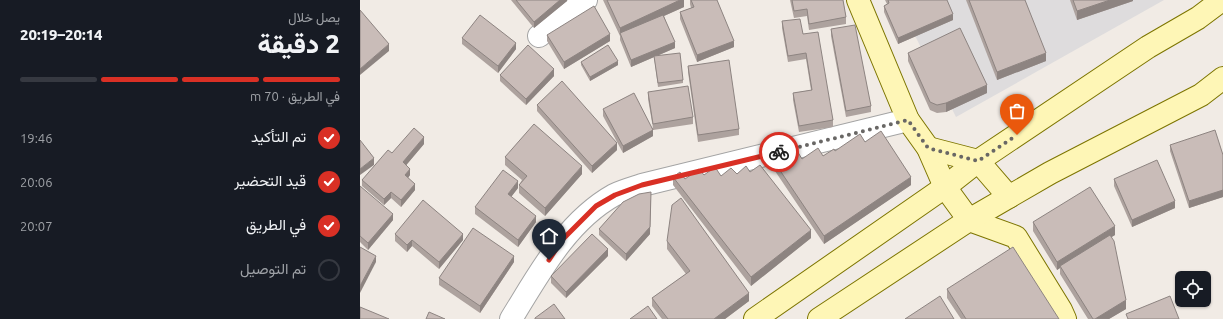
<!DOCTYPE html>
<html lang="ar">
<head>
<meta charset="utf-8">
<style>
	body { margin:0; font-family:Ubuntu,Vazirmatn,sans-serif; background:#242831; color:#f1f3f6; direction:rtl; height:100vh; display:flex; flex-direction:column; font-size:15px; white-space:nowrap }
	* { box-sizing:border-box; margin:0 }
	p { font-size:13px; color:#9ea1a6 }
	.icon { flex:none; width:22px; height:22px; fill:none; stroke:currentColor; stroke-width:2; stroke-linecap:round; stroke-linejoin:round }
	.map { position:relative; flex:1; overflow:hidden; direction:ltr }
	.details { display:flex; flex-direction:column; background:#171b24; width:360px }
	.details>* { flex:none }
	.fabs { position:absolute; left:815px; top:271px; display:grid; gap:8px }
	.fabs a { display:grid; place-items:center; width:36px; height:36px; border-radius:6px; background:#171b24; box-shadow:0 1px 3px #0004; font-size:20px }
	.pin { position:absolute; display:grid; place-items:center; width:34px; height:34px; color:#fff; margin:-41px -17px; border-radius:50% 50% 50% 0; rotate:-45deg; box-shadow:0 0 4px #0007 }
	.pin .icon { rotate:45deg }
	.courier { position:absolute; display:grid; place-items:center; width:40px; height:40px; margin:-20px; border:3px solid #d93025; border-radius:50%; background:#fff; color:#222; box-shadow:0 1px 5px #0007 }
	.overview em { font-style:normal; font-weight:800 }
	.overview div { display:flex; flex-direction:column-reverse }
	.overview { display:flex; align-items:center; justify-content:space-between; height:68px; padding:0 20px }
	h1 { font-size:26px; font-weight:800; line-height:30px }
	.bar { display:grid; grid-template-columns:repeat(4,1fr); gap:6px 4px; align-content:center; height:48px; padding:0 20px }
	.bar i { height:5px; border-radius:3px; background:#363941 }
	.bar .on { background:#d93025 }
	.bar p { grid-column:span 4 }
	ol { padding:0 20px; list-style:none }
	li { display:flex; align-items:center; gap:12px; height:44px }
	li p { margin-inline-start:auto }
	li .icon { padding:4px; border-radius:50%; background:#d93025; color:#fff; stroke-width:4 }
	li:last-child { color:#9ea1a6 }
	li i { width:22px; height:22px; border:2px solid #363941; border-radius:50% }
	main { display:flex; flex:1; min-height:0 }
	.map>svg:first-child { display:block }
</style>
</head>
<body>
<main>
<div class="map">
<svg width="863" height="319" viewBox="0 0 863 319">
	<rect width="100%" height="100%" fill="#f1ebe5"/>
	<path fill="#dedcdd" d="M537,0H804L596,117Z"/>
	<g fill="none" stroke-linecap="round" stroke-linejoin="round">
		<defs>
			<g id="street">
				<path d="M179,36L226,0"/>
				<path d="M151,319C179,274 206,222 254,195C262,191 273,188 282,185L548,120"/>
			</g>
			<g id="secondary">
				<path d="M498,0L548,120L568,148L585,187L609,220L656,237L701,310L705,319"/>
				<path d="M568,148L618,161L649,197"/>
				<path d="M395,319L585,187L618,161L788,47L838,18L862,0"/>
				<path d="M459,319L609,220L690,173L841,95L863,78"/>
			</g>
		</defs>
		<use href="#street" stroke="#a4a4a4" stroke-width="24"/>
		<use href="#secondary" stroke="#7d7500" stroke-width="24"/>
		<use href="#street" stroke="#fff" stroke-width="22"/>
		<use href="#secondary" stroke="#fef6b6" stroke-width="22"/>
	</g>
	<g fill="#ada29e">
		<path d="M151,0H207V1L174,28Z"/>
		<path d="M243,0H324V7L304,16L315,48L297,56L323,80V83L298,87L294,57L271,67L260,40V36Z"/>
		<path d="M330,0H357L374,47L337,62L320,19V12L331,8L330,4Z"/>
		<path d="M430,0H483L486,17V24L449,30L447,16L434,18Z"/>
		<path d="M525,0H587L593,20L538,44L524,12V6L527,4Z"/>
		<path d="M606,0H665L686,61L637,80Z"/>
		<path d="M710,0H773V1L717,20Z"/>
		<path d="M422,21L443,34L473,120V127L439,132L433,100V93L451,90L446,59L428,62L422,28Z"/>
		<path d="M471,29L511,106V112L486,117L471,36Z"/>
		<path d="M187,35L250,41L204,69L187,41Z"/>
		<path d="M102,38L156,49L138,73L102,44Z"/>
		<path d="M548,53L627,93L586,112L577,113L570,110L548,61Z"/>
		<path d="M221,62L258,65L230,81L221,65Z"/>
		<path d="M328,66L379,129V135L338,142L328,72Z"/>
		<path d="M140,75L194,76L166,105L140,81Z"/>
		<path d="M288,92L333,117V124L293,130V136L263,153L243,116V109L293,128L288,99Z"/>
		<path d="M177,105L257,150L232,173L177,111Z"/>
		<path d="M505,142L551,185L464,244L415,171V163L463,156L475,151Z"/>
		<path d="M64,144L46,165L50,175L48,178L55,190L41,207L31,198L24,205L2,186V180L32,153Z"/>
		<path d="M810,145L863,155V197L829,208L810,151Z"/>
		<path d="M145,157L222,174L185,216L159,193V185L162,180L145,165Z"/>
		<path d="M377,174L451,238L391,286L313,185V177L325,179L344,175L361,176Z"/>
		<path d="M754,179L815,208L772,227L754,186Z"/>
		<path d="M0,186L33,220L8,250L0,242Z"/>
		<path d="M158,188L151,197L176,222L158,247L115,214V207Z"/>
		<path d="M673,222L755,235L751,237L766,309L749,319H728L700,274V268L697,270L673,231Z"/>
		<path d="M239,229L290,234L266,261L239,235Z"/>
		<path d="M35,234L103,240L79,269L52,246L47,252L35,241Z"/>
		<path d="M307,241L389,301L365,319H302L292,306V298L326,274L307,249Z"/>
		<path d="M248,256L206,298L191,283V276Z"/>
		<path d="M154,262L120,313L79,285V278Z"/>
		<path d="M587,289L699,319H601L587,298Z"/>
	</g>
	<g fill="#8d8481">
		<path d="M200,0H207V1L174,28V22Z"/>
		<path d="M320,0H324V7L261,35L260,33V36V28Z"/>
		<path d="M750,0H773V1L717,20V11Z"/>
		<path d="M593,14V20L538,44V38Z"/>
		<path d="M250,34V41L204,69V62Z"/>
		<path d="M374,41V47L337,62V55Z"/>
		<path d="M315,42V48L271,67V60Z"/>
		<path d="M156,43V49L138,73V66Z"/>
		<path d="M29,44V51L0,75V69Z"/>
		<path d="M686,53V61L637,80V72Z"/>
		<path d="M258,61V65L230,81V77Z"/>
		<path d="M194,69V76L166,105V99Z"/>
		<path d="M627,85V93L586,112V103Z"/>
		<path d="M293,130V136L263,153V146Z"/>
		<path d="M64,137V144L43,169V162Z"/>
		<path d="M257,143V150L232,173V166Z"/>
		<path d="M14,158V165L0,175V169Z"/>
		<path d="M222,166V174L185,216V208Z"/>
		<path d="M50,169V175L45,182V175Z"/>
		<path d="M551,177V185L464,244V236Z"/>
		<path d="M158,181V188L148,201V194Z"/>
		<path d="M55,184V190L41,207V200Z"/>
		<path d="M863,190V197L829,208V201Z"/>
		<path d="M31,192V198L24,205V199Z"/>
		<path d="M291,199L290,234L266,261V254Z"/>
		<path d="M815,201V208L772,227V220Z"/>
		<path d="M33,214V220L8,250V243Z"/>
		<path d="M176,216V222L158,247V240Z"/>
		<path d="M755,226V235L702,268L700,266V268L697,270V262Z"/>
		<path d="M451,230V238L391,286V277Z"/>
		<path d="M103,234V240L79,269V262Z"/>
		<path d="M52,240V246L47,252V245Z"/>
		<path d="M248,249V256L206,298V292Z"/>
		<path d="M16,256V262L0,293V286Z"/>
		<path d="M154,256V262L120,313V306Z"/>
		<path d="M389,293V301L365,319H354Z"/>
		<path d="M766,300V309L749,319H735Z"/>
	</g>
	<g fill="#c9bcb8" stroke="#8d8481">
		<path d="M156,0H200L174,22Z"/>
		<path d="M247,0H320L260,28Z"/>
		<path d="M331,0H357L374,41L337,55L320,12L334,7Z"/>
		<path d="M432,0H483L486,17L449,24L447,9L434,11Z"/>
		<path d="M528,0H587L593,14L538,38L524,6L529,3Z"/>
		<path d="M609,0H665L686,53L637,72Z"/>
		<path d="M713,0H750L717,11Z"/>
		<path d="M234,6L250,34L204,62L187,35Z"/>
		<path d="M0,10L29,44L0,69Z"/>
		<path d="M120,15L156,43L138,66L102,38Z"/>
		<path d="M303,15L315,42L271,60L260,33Z"/>
		<path d="M440,19L443,34L458,32L473,120L439,126L433,93L452,90L446,53L428,56L422,21Z"/>
		<path d="M495,25L511,106L486,111L471,29Z"/>
		<path d="M600,28L627,85L586,103L577,105L570,102L548,53Z"/>
		<path d="M168,45L194,69L166,99L140,75Z"/>
		<path d="M248,45L258,61L230,77L221,62Z"/>
		<path d="M320,53L323,80L298,83L294,56Z"/>
		<path d="M369,60L379,129L338,135L328,66Z"/>
		<path d="M202,81L257,143L232,166L177,105Z"/>
		<path d="M328,86L333,117L293,124L288,92Z"/>
		<path d="M274,93L293,130L263,146L243,109Z"/>
		<path d="M174,124L222,166L185,208L159,185L167,176L145,157Z"/>
		<path d="M54,128L64,137L43,162L50,169L45,175L55,184L41,200L31,192L24,199L2,180L28,150L32,153Z"/>
		<path d="M855,130L863,155V190L829,201L810,145Z"/>
		<path d="M521,131L551,177L464,236L415,163L436,149L442,159L458,148L463,156L474,149L475,151L500,134L505,142Z"/>
		<path d="M0,140L14,158L0,169Z"/>
		<path d="M797,160L815,201L772,220L754,179Z"/>
		<path d="M400,165L451,230L391,277L313,177L320,172L325,179L339,169L344,175L355,167L361,176L371,168L377,174L386,166L390,172Z"/>
		<path d="M143,170L158,181L148,194L176,216L158,240L115,207Z"/>
		<path d="M0,186L33,214L8,243L0,236Z"/>
		<path d="M730,187L755,226L697,262L673,222Z"/>
		<path d="M291,192L290,227L266,254L239,229L263,202L279,194Z"/>
		<path d="M321,198L389,293L354,319H308L292,298L330,271L307,241L312,205Z"/>
		<path d="M63,200L103,234L79,262L52,240L47,245L35,234Z"/>
		<path d="M113,228L154,256L120,306L79,278Z"/>
		<path d="M232,234L248,249L206,292L191,276Z"/>
		<path d="M750,235L754,241L766,300L735,319H733L700,266Z"/>
		<path d="M0,247L16,256L0,286Z"/>
		<path d="M653,247L699,319H606L587,289Z"/>
		<path d="M580,296L594,319H545Z"/>
		<path d="M810,296L819,319H768L766,314Z"/>
		<path d="M194,304L205,319H175V318Z"/>
		<path d="M288,306L297,319H270Z"/>
		<path d="M0,307L29,319H0Z"/>
		<path d="M69,312L85,319H66Z"/>
	</g>
	<g fill="none" stroke-linecap="round" stroke-linejoin="round">
		<path stroke="#696765" stroke-width="4" stroke-dasharray="0 7.2" d="M419,152L548,120L568,148L618,161L657,135"/>
		<path stroke="#d93025" stroke-width="5" d="M189,260L202,240L236,206L255,195L282,185L419,152"/>
	</g>
</svg>
<div class="fabs">
<a><svg class="icon" aria-label="locate" viewBox="0 0 24 24"><circle cx="12" cy="12" r="6"/><path d="M12 2v4M12 18v4M2 12h4M18 12h4"/></svg></a>
</div>
<div class="pin" style="left:657px;top:135px;background:#ea580c"><svg class="icon" aria-label="bag" viewBox="0 0 24 24"><path d="M5 8h14l-1 12H6zM9 8a3 3 0 0 1 6 0"/></svg></div>
<div class="pin" style="left:189px;top:260px;background:#1f2937"><svg class="icon" aria-label="home" viewBox="0 0 24 24"><path d="M3 11l9-7 9 7M6 9v11h12V9"/></svg></div>
<div class="courier" style="left:419px;top:152px"><svg class="icon" aria-label="bike" viewBox="0 0 24 24"><circle cx="6" cy="16" r="4"/><circle cx="18" cy="16" r="4"/><path d="M6 16l4-8h5l3 8M10 8l3 8H6M13 5h3"/></svg></div>
</div>
<section class="details">
<div class="overview"><div><h1>2 دقيقة</h1><p>يصل خلال</p></div><em>20:14–20:19</em></div>
<div class="bar"><i class="on"></i><i class="on"></i><i class="on"></i><i></i><p>في الطريق · 70 m</p></div>
<ol>
<li><svg class="icon" aria-label="check" viewBox="0 0 24 24"><path d="M5 12l5 5 9-10"/></svg>تم التأكيد<p>19:46</p></li>
<li><svg class="icon" aria-label="check" viewBox="0 0 24 24"><path d="M5 12l5 5 9-10"/></svg>قيد التحضير<p>20:06</p></li>
<li><svg class="icon" aria-label="check" viewBox="0 0 24 24"><path d="M5 12l5 5 9-10"/></svg>في الطريق<p>20:07</p></li>
<li><i></i>تم التوصيل</li>
</ol>
</section>
</main>
</body>
</html>
